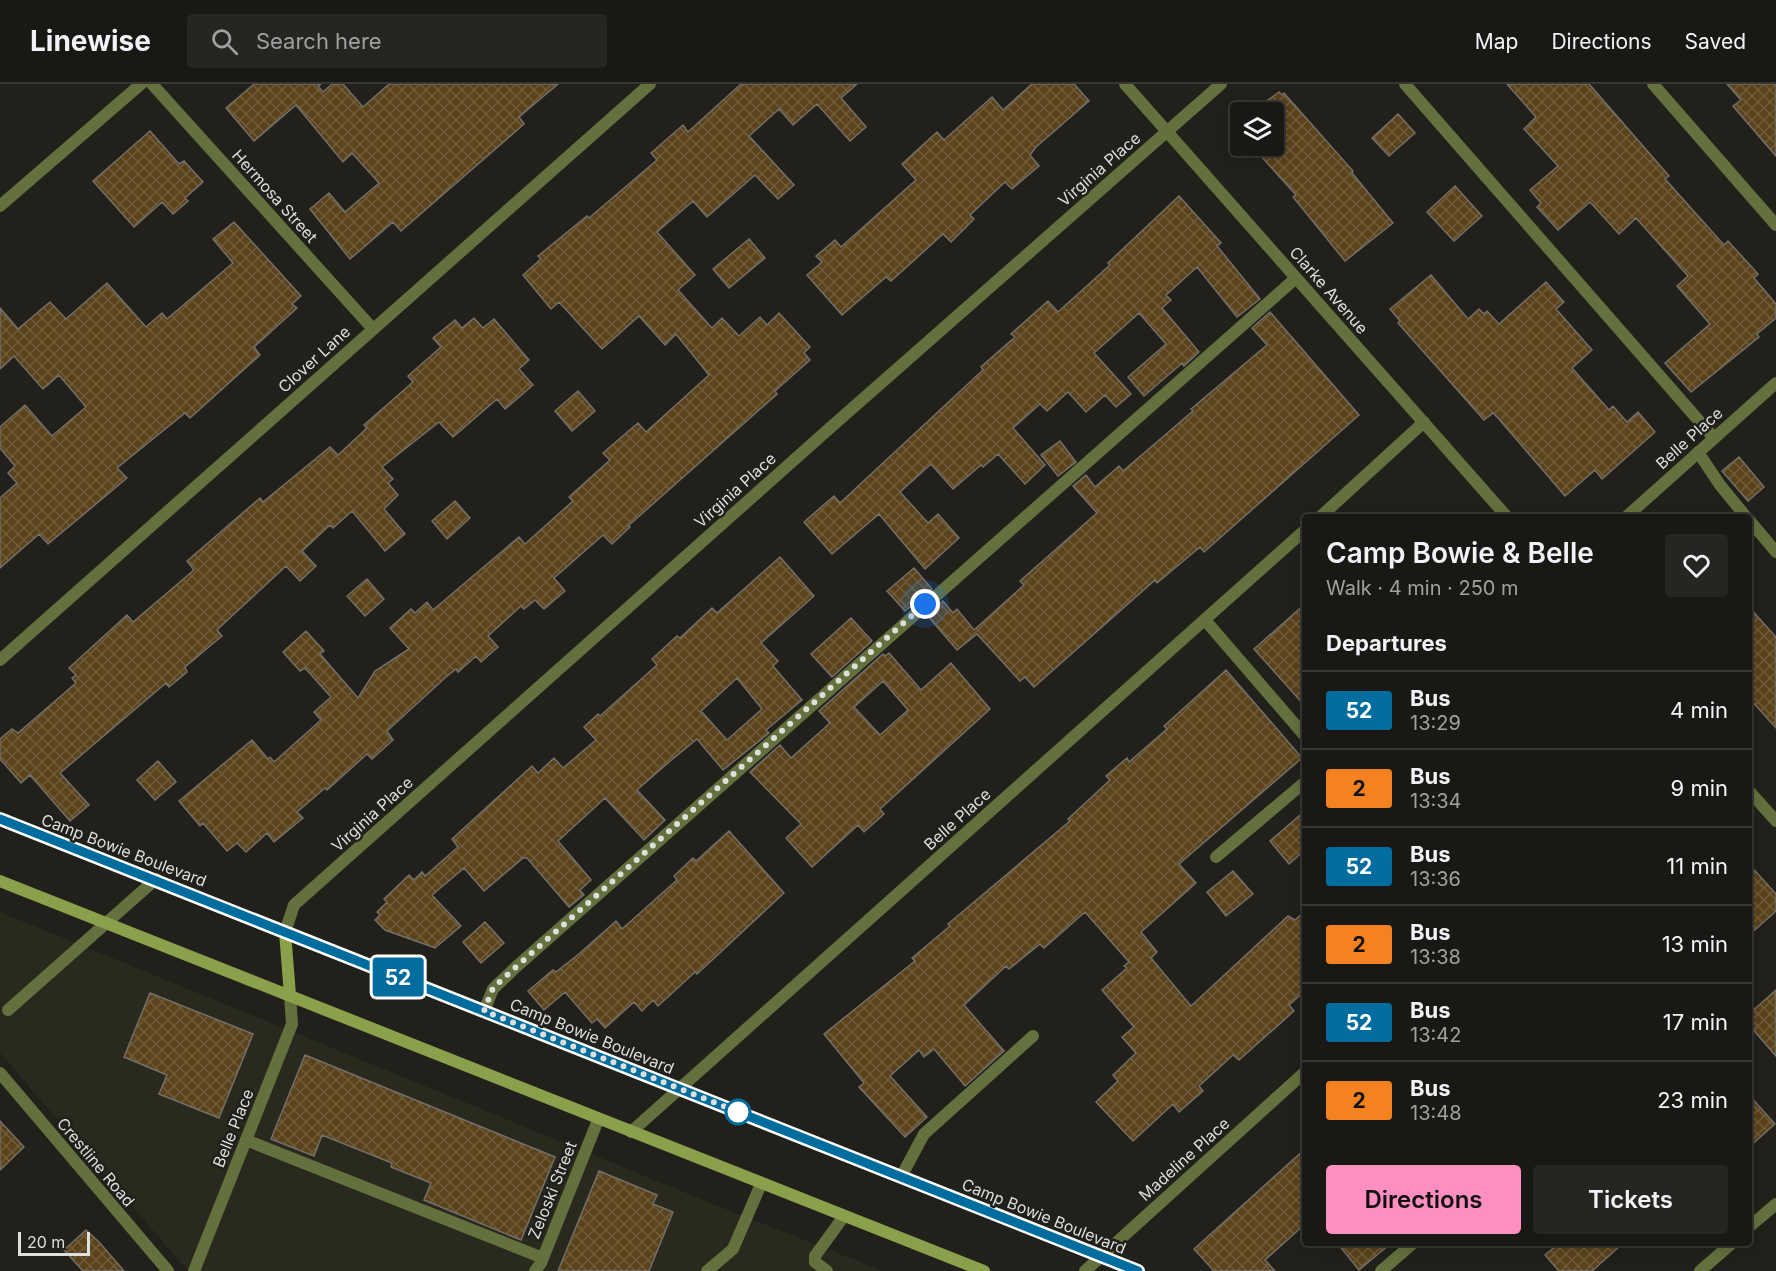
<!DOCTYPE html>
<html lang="en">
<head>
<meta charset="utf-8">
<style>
	:root { --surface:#191814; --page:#262522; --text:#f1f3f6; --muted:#9fa0a0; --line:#373734; --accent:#fd8ec0 }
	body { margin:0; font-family:Inter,sans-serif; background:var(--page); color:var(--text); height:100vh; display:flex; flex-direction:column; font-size:22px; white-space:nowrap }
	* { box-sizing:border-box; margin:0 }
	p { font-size:20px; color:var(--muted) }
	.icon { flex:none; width:33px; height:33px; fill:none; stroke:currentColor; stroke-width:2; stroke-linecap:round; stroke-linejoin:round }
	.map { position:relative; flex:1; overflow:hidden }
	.sheet { position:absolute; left:1302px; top:430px; width:450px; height:732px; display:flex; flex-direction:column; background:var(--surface); border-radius:6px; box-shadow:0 3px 15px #0003,0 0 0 2px var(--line) }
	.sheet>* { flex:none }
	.badge { padding:0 12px; border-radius:4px; font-size:21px; line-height:39px }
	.controls { position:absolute; left:1230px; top:18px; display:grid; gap:12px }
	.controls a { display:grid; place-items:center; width:54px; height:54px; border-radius:6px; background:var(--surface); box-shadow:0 3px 15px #0003,0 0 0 2px var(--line); font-size:30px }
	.scale { position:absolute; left:18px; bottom:15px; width:72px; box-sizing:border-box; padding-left:6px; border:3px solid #dededb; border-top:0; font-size:16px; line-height:21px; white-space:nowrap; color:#dededb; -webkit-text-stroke:4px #21201b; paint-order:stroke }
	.you { position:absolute; width:30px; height:30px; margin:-15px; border:4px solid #fff; border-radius:50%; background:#1a73e8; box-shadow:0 0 0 9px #1a73e833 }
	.map>.badge { position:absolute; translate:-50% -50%; box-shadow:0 0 0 3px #fff }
	h2 { padding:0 24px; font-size:22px; line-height:54px }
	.round { display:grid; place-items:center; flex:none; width:63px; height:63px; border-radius:6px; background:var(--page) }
	.overview { display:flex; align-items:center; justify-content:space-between; height:102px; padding:0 24px }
	h1 { font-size:28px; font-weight:600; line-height:45px }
	.primary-button { display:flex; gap:12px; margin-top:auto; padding:12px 24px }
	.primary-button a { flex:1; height:69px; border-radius:6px; background:var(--accent); color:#111; font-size:24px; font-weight:600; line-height:69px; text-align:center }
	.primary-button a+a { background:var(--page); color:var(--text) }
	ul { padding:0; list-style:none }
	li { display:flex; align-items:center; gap:18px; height:78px; padding:0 24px; border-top:2px solid var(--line) }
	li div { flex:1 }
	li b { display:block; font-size:22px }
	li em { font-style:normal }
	li .badge { min-width:66px; font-weight:700; text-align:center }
	header { display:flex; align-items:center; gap:36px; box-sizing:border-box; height:84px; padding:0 30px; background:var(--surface); border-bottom:2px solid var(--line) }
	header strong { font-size:28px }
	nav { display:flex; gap:33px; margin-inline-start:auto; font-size:21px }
	.search { width:420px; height:54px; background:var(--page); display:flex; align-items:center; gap:15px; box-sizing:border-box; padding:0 21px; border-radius:6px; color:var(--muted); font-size:22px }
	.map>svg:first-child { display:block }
</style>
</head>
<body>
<header>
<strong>Linewise</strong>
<div class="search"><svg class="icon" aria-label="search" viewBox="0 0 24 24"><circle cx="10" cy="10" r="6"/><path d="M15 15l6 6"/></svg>Search here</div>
<nav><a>Map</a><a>Directions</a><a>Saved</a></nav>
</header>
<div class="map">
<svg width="1776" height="1187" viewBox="0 0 1776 1187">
	<defs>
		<pattern id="building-cross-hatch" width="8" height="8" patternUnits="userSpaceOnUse" patternTransform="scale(1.5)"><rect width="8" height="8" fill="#5a421a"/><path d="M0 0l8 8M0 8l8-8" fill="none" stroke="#715d3b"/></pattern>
	</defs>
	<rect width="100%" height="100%" fill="#21201b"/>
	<path fill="#2a291e" d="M0,828l701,287 182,72h-695l-188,-218z"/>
	<path fill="url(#building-cross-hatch)" stroke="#736f6a" stroke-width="1.5" fill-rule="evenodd" d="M254,0h67l-3,2 5,6 9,-8h11l20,23 26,-23h169l-39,33 5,7 -123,107 -8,-9 -43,37 -40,-50 19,-16 16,19 34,-29 -27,-30 -9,9 -47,-57 -42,36 -28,-33z
		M741,0h116l-16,14 25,29 -16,14 -33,-37 -24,21 -14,-16 -30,27 45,49 -16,14 -23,-24 -48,42 -14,-16 -36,31 38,43 -17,15 34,38 10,-10 17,18 21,-19 7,8 12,-12 31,34 -6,6 6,7 -35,31 2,3 -149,132 2,1 -18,17 -9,-9 -49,43 11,13 -21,18 -9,-9 -11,9 -3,-3 -33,30 10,11 -17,15 -5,-6 -18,16 -2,-3 -10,8 -59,54 6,9 -21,19 -5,-5 -40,36 -2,-2 -28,24 6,6 -29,24 -7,-9 -21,19 -9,-9 -10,8 -24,-28 -3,3 -21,-25 73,-61 16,19 2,-2 4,5 47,-42 -7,-8 17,-15 -26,-29 -5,3 -17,-19 23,-21 18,20 -4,3 38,44 17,-27 34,-22 -19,-21 21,-19 4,4 12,-11 6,8 86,-73 6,7 48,-43 -4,-4 41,-37 -7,-7 35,-30 8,9 63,-57 -33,-41 -11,11 -26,-29 -37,33 -43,-47 -8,7 -28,-34 18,-16 -3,-3 49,-40 2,2 68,-58 -6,-7 32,-28 5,7z
		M1032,0h42l15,17 -53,46 -6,8 9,11 -27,23 -7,-7 -35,33 4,4 -23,23 -8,-8 -52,47 -5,-4 -44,38 -35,-40 15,-13 -6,-6 19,-16 6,7 75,-67 -14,-16 35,-32 7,8 48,-43 11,13z
		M1507,0h82l80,92 -4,3 59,66 4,-4 30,33 -4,4 22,26v14l-19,16 2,3 -68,55 -26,-29 45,-39 -33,-38 11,-10 -52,-58 -17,16 -29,-32 -32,28 -21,-23 4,-4 -11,-13 28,-24 -34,-37 12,-12z
		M1727,0h49v72l-43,-50 8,-6z
		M1279,8l3,3 2,-2 69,78 -1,2 41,50 -48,38 -52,-64 3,-2 -44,-49h31l-9,-11v-23h-22z
		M1398,30l17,19 -26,23 -17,-18z
		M150,47l29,33 5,-3 19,21 -18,16 3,3 -15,13 -11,-12 -28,25 -41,-46z
		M1455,102l27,30 -28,25 -27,-29z
		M1179,112l42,47 -4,3 43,53 -23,18 -40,-50 -31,28 5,5 -9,8 37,44 -15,14 -2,-3 -38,33 -16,-19 38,-33 -27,-31 -45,40 37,41 -15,13 -11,-12 -19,17 -18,-20 -21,19 -7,-7 -27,24 32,37 -20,19 -27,-30 -15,13 -2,-2 -28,24 -22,-25 -31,28 28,31 10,-9 21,24 -34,31 -46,-55 -47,40 -28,-32 30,-26 6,7 143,-133 -2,-3 34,-30 -4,-3 37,-33 10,11 52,-47 -2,-2z
		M234,138l67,74 -9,8 5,4 -43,39 6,8 -70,63 -5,-5 -68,55 10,10 -79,66 -9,-10 -39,34v-70l17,-15 -9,-10 7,-7 -15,-18v-21l25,-22 27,31 34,-29 -27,-32 -16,14 -29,-33 -14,13v-61l18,21 32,-27 16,17 41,-36 39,44 16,-14 5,6 66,-56 -20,-24z
		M749,155l16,19 -36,30 -16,-19z
		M1431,191l37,44 11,-10 5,5 3,-3 12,13 47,-42 18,20 -8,7 36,41 -20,18 37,42 4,-4 14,16 11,-10 17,20 -53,47 -7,-9 -30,26 -67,-78 -5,-5 -9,7 -86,-97 2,-2 -10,-12z
		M1270,228l89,103 -155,137 -4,-5 -43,36 -2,-3 -121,107 -9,-10 -5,4 -43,-47 -20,16 -30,-35 16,-14 10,12 4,-4 17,21 50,-45 -4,-4 77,-68 -24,-27 13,-11 9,12 24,-21 4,5 70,-60 -2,-2 76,-64 -15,-17z
		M474,234l9,10 11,-9 35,41 -10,9 14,16 -28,24 -8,-10 -44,38 -14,-15 -57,45 11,12 -5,4 10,12 -14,14 21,25 -20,17 -33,-40 -19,17 -3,-3 -28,26 14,15 -16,15 -14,-15 -65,60 -4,4 5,6 -37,31 2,5 -18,15 -3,-4 -106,90 29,32 -19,16 -40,-46 -9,8 -21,-24v-20l12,-10 6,4 58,-50 -4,-5 4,-3 -7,-7 58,-53 6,7 61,-52 -7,-9 73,-63 3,4 67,-55 8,8 29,-27 -3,-3 49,-43 -5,-6 33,-29 -8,-9 22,-18 7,8z
		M578,307l17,20 -23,20 -17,-20z
		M1060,357l16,21 -18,14 -17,-21z
		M1739,373l25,30 -16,14 -26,-30z
		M455,417l15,17 -23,21 -15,-18z
		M780,473l34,39 -53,47 17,18 -5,5 29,34 -36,30 3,3 -46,37 -26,-31 -28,23 -32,28 28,30 -21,20 -39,-42 -47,43 33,39 -11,10 4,5 -15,12 -42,-49h-4l-39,33 -20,-23 -32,27 29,31 -26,22 -50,-18 -10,-10 5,-5 -3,-3 10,-10 -3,-3 25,-24 5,5 8,-8 3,4 33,-29 -6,-8 80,-73 6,7 16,-15 9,10 33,-28 -12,-13 14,-13 2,2 57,-51 -5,-6 25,-23 3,2 32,-30 5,5zM737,594l25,31 -35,31 -26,-29z
		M914,484l18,21 -27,22 -18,-20z
		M367,495l17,20 -19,17 -18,-20z
		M1305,520v102l-51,-57z
		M1749,523l27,30v91l-27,-30z
		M851,534l21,23 -40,36 -21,-23z
		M889,569l32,37 30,-27 39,46 -110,100 4,5 -20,18 -6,-7 -46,42 -26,-29 15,-14 -51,-52 30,-27 11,13 39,-35 -11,-12 64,-57 2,2zM883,597l25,29 -28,25 -26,-28z
		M1226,586l76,88 -123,106 17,19 -55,49 16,20 -6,6 40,48 97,-90 7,4 10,-9v80l-16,14 5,6 -55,49 -6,-5 -34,31 4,5 -24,21 -6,-8 -40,37 -37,-39 22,-21 -5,-6 23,-22 -14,-16 12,-10 -32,-37 25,-22 -3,-2 5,-4 -44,-50 -41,36 -4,-4 -31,25 -3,-3 -42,39 40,46 -39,35 -31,-37 -10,8 -5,-7 -29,26 37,41 -22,20 -46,-50 5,-4 -40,-49 91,-73 -3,-3 38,-32 -2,-2 122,-103 -2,-2 42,-39 -4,-4 21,-18 2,4 38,-33 -3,-3z
		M158,677l18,21 -21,18 -18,-20z
		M1305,727v39l-16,14 -19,-23z
		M729,747l55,62 -87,81 -2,-2 -37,34 -5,-6 -11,11 -8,-9 -29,26 -8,-9 -5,4 -27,-31 -21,18 -16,-19 25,-21 3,2 24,-19 36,-32 6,8 55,-49 -3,-4 19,-18 3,3z
		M1749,780l27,30v17l-27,24z
		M1233,787l20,23 -27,22 -19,-24z
		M485,838l19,21 -23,20 -18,-21z
		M1776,906v66l-27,-31v-11z
		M150,909l103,41 -34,84 -60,-24 8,-19 -43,-18z
		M305,971l250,102 -34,83 -97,-40 7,-17 -40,-16 1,-4 -70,-28 -8,21 -43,-17z
		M1749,1011l26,29 -26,23z
		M0,1037l24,26 -24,23z
		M1305,1065v75l-40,36 10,11h-61l-20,-22z
		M599,1087l58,24 -4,9 20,8 -24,59h-91z
		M86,1146l13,12 25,29h-41l-19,-21z
		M1338,1160h52l-31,26z
		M1558,1160h64l-30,27h-33l-14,-16z"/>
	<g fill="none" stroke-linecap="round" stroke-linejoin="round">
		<path stroke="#64713e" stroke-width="12" d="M1405,0l309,354
			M1698,368l22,33 27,33
			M1749,436l27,32
			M1205,536l100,116
			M1216,773l89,-75
			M484,927l9,-22 23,-22 780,-689
			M246,1056l297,118
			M901,1093l23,-43 109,-98
			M535,1187l6,-8 57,-143
			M707,1187l26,-22 28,-65
			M827,1187l-12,-9v-6l29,-40
			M1381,1187l31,-27"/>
		<path stroke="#64713e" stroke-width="12" d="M152,0l221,245
			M1125,0l383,434
			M1653,0l123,141
			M0,122l141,-122
			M1319,434l105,-96
			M1625,434l151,-135
			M0,576l650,-576
			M1749,707l27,30
			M285,848l9,-27 528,-470 399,-351
			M8,926l148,-131
			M0,989l168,198
			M631,1048l674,-602
			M1749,1143l27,-23
			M194,1187l98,-247 -2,-29
			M1085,1187l220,-199
			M1700,1187l31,-27"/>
		<path stroke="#8ba04b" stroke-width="12" d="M0,735l1138,452
			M0,797l984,390
			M285,848l5,63"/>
	</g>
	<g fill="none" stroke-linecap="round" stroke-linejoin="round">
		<defs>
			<path id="line" d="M0,735l1138,452"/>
		</defs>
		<use href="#line" stroke="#fff" stroke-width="14"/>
		<use href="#line" stroke="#006d9e" stroke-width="9"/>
		<path stroke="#dededb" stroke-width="6" stroke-dasharray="0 10.8" d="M738,1028l8,3 -262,-104 9,-23 23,-21 409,-363"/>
	</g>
	<circle fill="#fff" stroke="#006d9e" stroke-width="3" cx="738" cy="1028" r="12"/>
	<g text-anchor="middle" stroke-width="5" stroke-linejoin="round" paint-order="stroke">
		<g font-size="16" fill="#dededb" stroke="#21201b">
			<text transform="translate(1099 85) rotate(-41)" y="6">Virginia Place</text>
			<text transform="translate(275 112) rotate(48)" y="6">Hermosa Street</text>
			<text transform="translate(1329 206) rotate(49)" y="6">Clarke Avenue</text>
			<text transform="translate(314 275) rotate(-42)" y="6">Clover Lane</text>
			<text transform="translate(1689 354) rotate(-42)" y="6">Belle Place</text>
			<text transform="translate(735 406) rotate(-42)" y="6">Virginia Place</text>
			<text transform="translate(372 730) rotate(-42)" y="6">Virginia Place</text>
			<text transform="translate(957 735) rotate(-42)" y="6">Belle Place</text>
			<text transform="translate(124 766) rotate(21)" y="6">Camp Bowie Boulevard</text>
			<text transform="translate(592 952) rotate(22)" y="6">Camp Bowie Boulevard</text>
			<text transform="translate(233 1044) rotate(-68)" y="6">Belle Place</text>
			<text transform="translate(1184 1075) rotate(-42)" y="6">Madeline Place</text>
			<text transform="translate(96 1078) rotate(50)" y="6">Crestline Road</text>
			<text transform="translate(552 1106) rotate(-68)" y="6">Zeloski Street</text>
			<text transform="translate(1044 1132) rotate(22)" y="6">Camp Bowie Boulevard</text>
		</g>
	</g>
</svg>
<div class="controls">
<a><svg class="icon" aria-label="layers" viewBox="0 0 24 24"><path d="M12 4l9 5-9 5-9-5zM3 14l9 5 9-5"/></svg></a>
</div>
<div class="scale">20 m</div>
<div class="you" style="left:925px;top:520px"></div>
<b class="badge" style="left:398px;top:893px;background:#006d9e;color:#fff">52</b>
<section class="sheet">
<div class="overview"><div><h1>Camp Bowie &amp; Belle</h1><p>Walk · 4 min · 250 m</p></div><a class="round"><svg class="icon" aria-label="heart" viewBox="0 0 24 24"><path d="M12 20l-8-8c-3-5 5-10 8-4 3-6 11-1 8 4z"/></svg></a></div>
<h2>Departures</h2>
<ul>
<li><span class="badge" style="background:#006d9e;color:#fff">52</span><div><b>Bus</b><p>13:29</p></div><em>4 min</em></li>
<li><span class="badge" style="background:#f58220;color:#111">2</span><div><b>Bus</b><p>13:34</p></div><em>9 min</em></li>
<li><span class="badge" style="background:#006d9e;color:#fff">52</span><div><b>Bus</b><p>13:36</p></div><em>11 min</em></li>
<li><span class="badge" style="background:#f58220;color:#111">2</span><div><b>Bus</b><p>13:38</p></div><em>13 min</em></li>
<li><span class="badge" style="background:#006d9e;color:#fff">52</span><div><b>Bus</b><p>13:42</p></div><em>17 min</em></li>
<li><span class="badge" style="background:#f58220;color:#111">2</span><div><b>Bus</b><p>13:48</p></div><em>23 min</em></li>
</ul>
<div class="primary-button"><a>Directions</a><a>Tickets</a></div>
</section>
</div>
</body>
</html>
